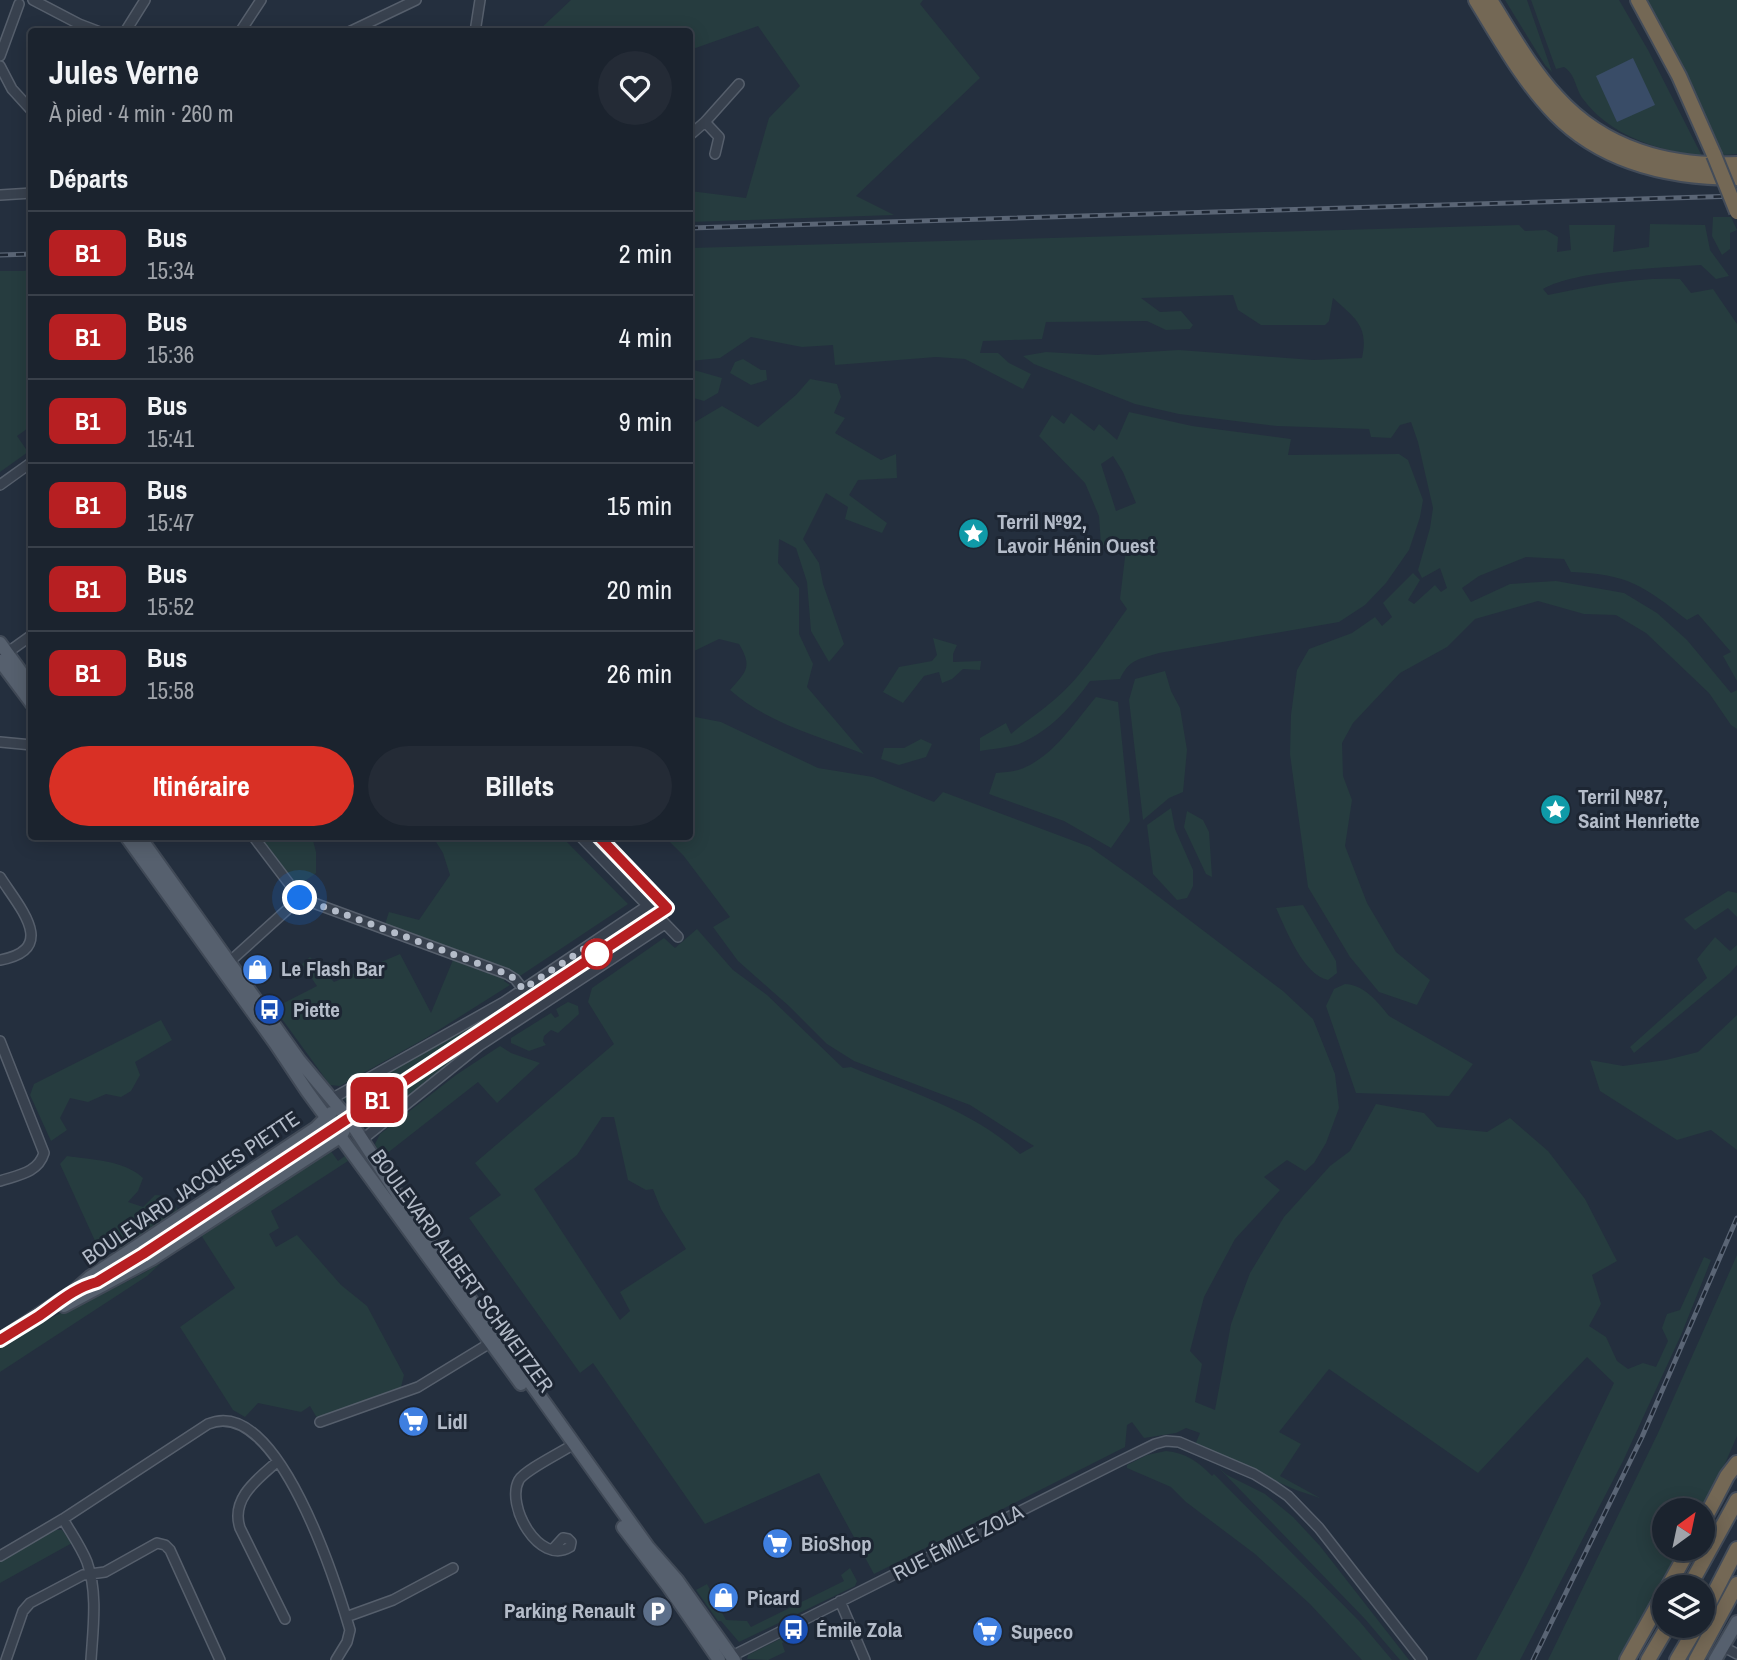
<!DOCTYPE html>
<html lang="fr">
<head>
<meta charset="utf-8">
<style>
	:root { --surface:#1b232e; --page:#242b36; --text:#f1f3f6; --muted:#a0a4aa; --line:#39404a; --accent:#d93025 }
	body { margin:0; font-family:"Archivo Narrow",sans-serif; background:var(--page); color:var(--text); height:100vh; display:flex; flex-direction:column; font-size:26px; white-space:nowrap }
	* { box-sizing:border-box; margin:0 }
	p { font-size:23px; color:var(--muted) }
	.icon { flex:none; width:38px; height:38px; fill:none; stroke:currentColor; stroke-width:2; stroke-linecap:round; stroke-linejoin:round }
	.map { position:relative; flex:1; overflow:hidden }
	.side { position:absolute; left:28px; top:28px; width:665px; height:812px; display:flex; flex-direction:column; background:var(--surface); border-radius:7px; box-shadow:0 4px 18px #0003,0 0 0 2px var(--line) }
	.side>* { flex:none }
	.badge { padding:0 14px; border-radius:10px; font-size:24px; line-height:46px }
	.needle { width:46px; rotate:33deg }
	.buttons { position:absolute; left:1652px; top:1498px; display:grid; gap:14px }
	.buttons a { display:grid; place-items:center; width:63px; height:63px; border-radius:50%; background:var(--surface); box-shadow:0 4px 18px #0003,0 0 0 2px var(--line); font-size:35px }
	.you { position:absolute; width:35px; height:35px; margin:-18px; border:5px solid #fff; border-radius:50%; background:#1a73e8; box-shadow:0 0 0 10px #1a73e833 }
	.map>.badge { position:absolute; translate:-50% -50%; box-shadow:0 0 0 4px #fff }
	h2 { padding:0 21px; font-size:26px; line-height:63px }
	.round { display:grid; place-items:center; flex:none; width:74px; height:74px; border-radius:37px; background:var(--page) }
	.summary { display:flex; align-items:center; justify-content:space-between; height:119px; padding:0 21px }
	h1 { font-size:33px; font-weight:700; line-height:52px }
	.action { display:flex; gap:14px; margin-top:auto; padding:14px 21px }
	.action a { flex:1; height:80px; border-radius:42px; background:var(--accent); color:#fff; font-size:28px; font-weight:700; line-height:80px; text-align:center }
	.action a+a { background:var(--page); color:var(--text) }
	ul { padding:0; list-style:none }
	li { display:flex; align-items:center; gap:21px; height:84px; padding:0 21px; border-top:2px solid var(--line) }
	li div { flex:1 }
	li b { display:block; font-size:26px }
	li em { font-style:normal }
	li .badge { min-width:77px; font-weight:700; text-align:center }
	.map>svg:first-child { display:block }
</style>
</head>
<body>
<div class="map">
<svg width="1737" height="1660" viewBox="0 0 1737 1660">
	<rect width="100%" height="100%" fill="#242f3e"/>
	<path fill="#263c3f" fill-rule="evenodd" d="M571,0h352l-3,4 60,74 -124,118 38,19 -204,7v-31l56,7 23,-80 31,-32 -42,-60 -68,24v-18l-152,-1z
		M1505,0h22l25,72 -7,-7z
		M1531,0h88l29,50 54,106c-8,1 -12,-2 -20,-3 -39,-8 -75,-22 -99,-54 -8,-11 -7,-24 -19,-32l-8,2z
		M1647,0h90v154l-14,1 -38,-81z
		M1713,217h18l6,13 -7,3v16l-8,6 -10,-19z
		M1650,224l55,1 5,25 19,26 -13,3 -15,-14c-41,3 -125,5 -158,24l5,6c44,-9 87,-18 132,-16l11,14 22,-4 24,35v357l-14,-25 8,-4 -33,-38 -11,6c-43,-34 -59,-46 -116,-48l-7,-13 -38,-2 -47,19 -17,12 9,14 39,-18 46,-3 68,12 33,20 30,27 44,53 6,-3v39l-6,-4 -22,-32 -63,-60 -30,-18 -32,-1 -46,-13 -63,18 -28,28 -47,26 -47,50 -11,20 1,33 9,24 -7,46 22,57 29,49 34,28 -13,25 -38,-13 -29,-35 -42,-70 -18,-133 1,-39 6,-45 12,-21 43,-16 23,-16 7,9 10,-9 -9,-14 30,-30 7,7 -12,20 6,4 21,-19 6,7 6,-4 -7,-20 -18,10 -4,-8 12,-42 3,-20 -15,-66 -7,-20 -11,3 -9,13 -20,-1 -2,-8 -92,-3 -98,-12 -44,-10 -101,-40 -11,-8 23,-4 51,3 82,-5 134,10 49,-2c7,-32 -7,-40 -29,-60l-4,23 -4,4h-64l-23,-15 -5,-15 -92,3 19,14 21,-1 12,14 -3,4 -24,1 -19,-9 -101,1 -4,17 -59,2 -3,12h18l11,10 22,11 -8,15 -58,-30 -29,-2 -101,8 -2,-20 -31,2 -51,-10 -31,21 -30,3v-113l829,-23 6,6 21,-1 12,7 -1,15 14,-2 -2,-25h46l-2,27 36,-5z
		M31,269v157l-14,10 11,16 -28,20v-201h24z
		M743,359l18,11h5l1,10 -16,5 -21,-12 5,-11z
		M694,370l28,8 -4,15 -14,8 -14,-4v-16z
		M810,379l27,5 4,13 -7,16 11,5 -10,15 46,27 15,-6 1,24 -39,2 -9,15 38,28 -5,10 -37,-14 3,-12 -22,-14 -23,46 16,24 4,21 21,60 -15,18 -18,-31 -4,-49 -11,-34 -17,-9 -1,24 21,25v46l14,30 -6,23 57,67c-45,-18 -97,-31 -134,-64 16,-18 23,-23 9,-46l-20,-5 -29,14v-228l32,-19 36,21 38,-32z
		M1129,412l63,14 99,13 -3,16 111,-1 9,6 15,40 -3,17 -11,33 -23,33 -21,22 -26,17 -180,31c-19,6 -30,6 -39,26l-30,2c-18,25 -41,51 -71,63 -12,4 -27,5 -39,7v-13l26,-15 5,11c14,-12 29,-22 43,-34 29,-24 51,-61 73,-91l-7,-10 6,-50 -25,-4 -2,-29 -14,-33 -46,-47 13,-21 12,9 7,-11 23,18 5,-7 18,16zM1113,456l10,16 13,31 -20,8 -15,-47z
		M933,638l24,7 -4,9v8l28,-1 -1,9 -17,-1 -11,10 -10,4 -3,-11 -15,4 -21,27 -20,-11 16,-25 33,-6 5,-6z
		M1165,671l6,20 9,17 7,42 -4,42 -14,6 -26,22 -14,-120 6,-21z
		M1096,697l22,5 12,119 -19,27 -47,-27 -75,-27 7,-21c7,-1 15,-1 22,-3 34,-11 56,-47 78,-73z
		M690,716l31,6 97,46 55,9 61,25 9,-10 147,55 48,34 145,110 30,28 22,55 4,34 -13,35 -12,20 -9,8 -18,-11 -23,17 16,13 -45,49 -31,58 -14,54 12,13 -7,38 20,8 16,-86 19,-51 34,-56 46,-51 20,-15 26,-47 48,9 13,14 50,5 23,-14 38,33 37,48 32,62 -25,14 9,29 -12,22 17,11 11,24 11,8 15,-6 13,4 12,-26 -6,-13 5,-14 13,-4 24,-53 7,3 -30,75 -58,126 -103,199h-44l47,-88 91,-189 -27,-26 -109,116 -149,-104 -50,63 22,12 -21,32 40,22 -24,-8 -101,-45 5,-12 -14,-5 -10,5 -32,5 -12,-16 -5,3 -2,22 -251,127 -55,-101 -114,51 -112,-161 -13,10 -111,-155 32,-23 -26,-32 139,-119 -26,-42 4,-14 72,-50 11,10 22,-19 36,41 34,25 76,73 8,-1c57,24 123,44 169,87l14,-8 -64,-41 -116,-44 -27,-17 -38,-38 -51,-45 -25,-34 17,-10 -47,-62 -18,-18 25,-1zM602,1117h12l14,63 18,10 7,-1 8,20 25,40 -66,43 10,19 -10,9 -86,-131 43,-34z
		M921,739l11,5 -6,13 -27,8 -18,-6 3,-11h20z
		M1171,808l4,21 18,41v16l-6,12 -10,2 -24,-26 -6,-49z
		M1187,811l16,9 6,12 3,45 -6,-3 -22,-47z
		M259,837h53l4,15v21l-18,13z
		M433,837h129l66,67 -108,72 -10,-3 -125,-49 4,-12 30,8 31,-45 -7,-22z
		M1728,891l9,2v24l-9,-9 -33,22 -11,-11z
		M1303,905l33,56 1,12 -9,7c-25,-5 -42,-51 -52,-72z
		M1715,937l15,14 7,-6v20l-7,8 -96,80 -4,-6 77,-69 -10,-19z
		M400,954l31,59 22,-53 31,12 22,4 -2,5 6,4 -84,53 -86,48 -10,-1 -56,-77 43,-22 -15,-22 8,-7 24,25z
		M568,980l2,3 -202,147 -9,-12z
		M1345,984c19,1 32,17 44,32l84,48 -24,32 -93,-3 -30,-87 8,-17z
		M531,987l2,3 -180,120 -10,-13z
		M568,1002l10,4 1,8 -21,19 -7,-3 -7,6 -1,5 3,4 -17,6 -18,-8v-5l40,-25 4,5 4,-2 -3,-7z
		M1737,1015v135l-26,-20 -34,10 -77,-49 -10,-31 33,6 43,-6 32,-8z
		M161,1020l11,20 -37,22 5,13 -9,16 -10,6 -15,-3 -18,8 -18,-4 -10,20 7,12 -16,11 -21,-46 4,-11z
		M500,1046l11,7 29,10 -43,40 -19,-21 -97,76 -6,-14 5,-10 76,-59z
		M330,1150l8,11 7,-5 3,5 -77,50 8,17 -10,6 7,13 21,-12 44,50 26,21 37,69 -3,12 -84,31 -7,-12 -9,6 -43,-9 -13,14 -12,-7 -53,-83 55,-39 -34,-53z
		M67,1156c25,4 57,4 76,22l-5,13 -10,11 15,5 12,-12 14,1 9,14 -60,40h-9l-13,-7 -36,-79z
		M1737,1255v181l-16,37 -21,37h-36v39h16l-62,111h-70l110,-227z
		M161,1263l-14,13 -147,96v-25c51,-34 109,-53 161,-84z
		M1166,1451c20,2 33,11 46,25l2,-2 146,148 32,38h-30l-52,-56 -55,-50 -69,-52 -15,-15 -44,-19v-3l20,-10z
		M1219,1468l8,7 38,19 28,23 27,29 89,114h-9l-35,-41z
		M56,1530h6l10,13 -72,40v-21z
		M850,1568l7,13 -2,5 -116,56 -18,-21h-3l-22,-31 11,-6 19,36 21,1 4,6 93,-46 -3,-6z
		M796,1631l2,5 -16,7 3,9 -17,8 -21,-1 1,-4z"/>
	<path fill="#394c67" d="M1633,58l22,47 -38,17 -21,-46z"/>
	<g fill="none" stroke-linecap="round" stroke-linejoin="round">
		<defs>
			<path id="minor" d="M33,0l46,24 21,8
				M125,32l20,-32
				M240,32l21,-32
				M349,32l67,-32
				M475,32l5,-32
				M0,56l19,-52
				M0,66l12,23 20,22
				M705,122l14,15 -4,17
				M690,135l15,-13 34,-38
				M0,195l32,-2
				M0,485l32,-23
				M4,655l28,-20
				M0,742l32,3
				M253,836l47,62 207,76 8,5 8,10
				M580,836l98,101
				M0,877c19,30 59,72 0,83
				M226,965l74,-67
				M0,1041l44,112c-6,20 -26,22 -44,28
				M333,1098l171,-96 143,-96
				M363,1139l116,-93 186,-122
				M320,1422l98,-35 77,-47
				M278,1461c-19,17 -48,37 -38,67l45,91
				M63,1519c8,14 18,28 24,43 11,31 6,66 4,98
				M553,1549l10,-11 5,1 3,3 -1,5c-31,19 -65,-42 -51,-67 6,-10 43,-28 55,-36
				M0,1556l63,-37 145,-95c70,-30 129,162 142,206l-3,12 -11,18
				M840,1601l25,59
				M346,1617l47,-17 60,-32
				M1722,1646l15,8
				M726,1659l392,-197 37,-18 11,-3 13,1 75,32 18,11 16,11 31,32 103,132
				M6,1660l17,-49 7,-8 53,-28 22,-3 52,-29 8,2 5,5 50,110"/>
			<path id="major" d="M0,643l32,44
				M0,661l32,43
				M126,836l149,207 32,48 214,293
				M139,836l160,224 51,61 68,105 230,321 29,33 57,80
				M64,1306l88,-47 180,-117 9,-6 3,-6
				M0,1340l73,-48 17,-15 226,-149 15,-15
				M623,1527l45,59 51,74
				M1715,1660l22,-38"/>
			<path id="highway" d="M1476,0c24,39 47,81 79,114 48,49 116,64 182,64
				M1490,0c21,33 40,68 67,97 47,52 112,70 180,67
				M1638,0l41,76 35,79
				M1703,1522l24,-46 10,-13
				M1668,1587l21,-38
				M1689,1587l48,-87
				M1703,1615l34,-66
				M1627,1660l37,-66
				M1648,1660l20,-34
				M1677,1660l20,-34
				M1696,1660l41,-76"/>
		</defs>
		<use href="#minor" stroke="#565f6c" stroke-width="12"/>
		<use href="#major" stroke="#414a57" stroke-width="16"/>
		<use href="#highway" stroke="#434c59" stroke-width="18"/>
		<use href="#minor" stroke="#38414e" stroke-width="9"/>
		<use href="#major" stroke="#56606e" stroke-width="12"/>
		<use href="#highway" stroke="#746855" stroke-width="14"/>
		<defs>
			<path id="rail" d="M690,228l1047,-32
				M0,255l32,-1
				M1533,1660l109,-223 95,-219"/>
		</defs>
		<use href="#rail" stroke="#5a6575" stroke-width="5"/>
		<use href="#rail" stroke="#1d2633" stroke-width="2.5" stroke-dasharray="8" stroke-linecap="butt"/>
		<defs>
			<path id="highway-bridge" d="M1714,155l23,57"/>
		</defs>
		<use href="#highway-bridge" stroke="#434c59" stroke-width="18" stroke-linecap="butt"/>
		<use href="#highway-bridge" stroke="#746855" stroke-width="14"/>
	</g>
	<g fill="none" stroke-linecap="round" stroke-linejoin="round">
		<defs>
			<path id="line" d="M0,1340c13,-8 26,-16 39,-24 19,-13 35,-28 58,-34l46,-28 524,-346 -69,-72"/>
		</defs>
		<use href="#line" stroke="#fff" stroke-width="16"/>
		<use href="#line" stroke="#b71f22" stroke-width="10"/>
		<path stroke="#b4bcc9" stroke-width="7" stroke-dasharray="0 12.6" d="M300,898l207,76 8,5 8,10 76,-50 -2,15"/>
	</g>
	<defs>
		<symbol id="sight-disc" viewBox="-11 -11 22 22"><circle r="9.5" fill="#0f9aa8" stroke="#1d2633"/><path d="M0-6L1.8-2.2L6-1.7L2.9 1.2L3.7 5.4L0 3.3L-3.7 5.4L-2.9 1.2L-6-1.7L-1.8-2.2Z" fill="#fff"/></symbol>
		<symbol id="shop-disc" viewBox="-11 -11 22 22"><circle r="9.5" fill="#3f7fe0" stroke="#1d2633"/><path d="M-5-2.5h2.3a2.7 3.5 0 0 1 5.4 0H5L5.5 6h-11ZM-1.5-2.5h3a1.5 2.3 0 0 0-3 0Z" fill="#fff"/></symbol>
		<symbol id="bus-disc" viewBox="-11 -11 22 22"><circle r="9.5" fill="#1a4fb4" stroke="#1d2633"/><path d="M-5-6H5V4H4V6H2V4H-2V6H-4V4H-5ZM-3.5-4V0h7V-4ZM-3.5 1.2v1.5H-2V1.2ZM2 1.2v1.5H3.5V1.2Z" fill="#fff"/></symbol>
		<symbol id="supermarket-disc" viewBox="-11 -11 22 22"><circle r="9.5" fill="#3f7fe0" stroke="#1d2633"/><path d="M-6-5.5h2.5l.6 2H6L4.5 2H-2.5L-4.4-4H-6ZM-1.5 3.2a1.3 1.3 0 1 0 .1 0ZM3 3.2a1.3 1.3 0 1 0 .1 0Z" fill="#fff"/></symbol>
		<symbol id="parking-disc" viewBox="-11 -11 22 22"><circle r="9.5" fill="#5c6f8a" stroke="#1d2633"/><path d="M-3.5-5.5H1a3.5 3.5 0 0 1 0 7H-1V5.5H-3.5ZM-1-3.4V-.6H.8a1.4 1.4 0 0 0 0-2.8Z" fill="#fff"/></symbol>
	</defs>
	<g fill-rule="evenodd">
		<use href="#sight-disc" x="956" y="516" width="35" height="35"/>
		<use href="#sight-disc" x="1538" y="792" width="35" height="35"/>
		<use href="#shop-disc" x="240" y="952" width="35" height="35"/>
		<use href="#bus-disc" x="252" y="992" width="35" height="35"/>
		<use href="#supermarket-disc" x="396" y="1404" width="35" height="35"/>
		<use href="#supermarket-disc" x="760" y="1526" width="35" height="35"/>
		<use href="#shop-disc" x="706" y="1580" width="35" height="35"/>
		<use href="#parking-disc" x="640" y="1594" width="35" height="35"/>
		<use href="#bus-disc" x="776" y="1612" width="35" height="35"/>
		<use href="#supermarket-disc" x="970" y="1614" width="35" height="35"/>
	</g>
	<circle fill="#fff" stroke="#b71f22" stroke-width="3.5" cx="597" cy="954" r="14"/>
	<g text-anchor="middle" stroke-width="6" stroke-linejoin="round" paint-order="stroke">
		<g font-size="21" font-weight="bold" fill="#b4bcc9" stroke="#1d2633" text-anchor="start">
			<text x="997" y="529">Terril №92,<tspan x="997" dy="24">Lavoir Hénin Ouest</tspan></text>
			<text x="1578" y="804">Terril №87,<tspan x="1578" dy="24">Saint Henriette</tspan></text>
			<text x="281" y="976">Le Flash Bar</text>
			<text x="293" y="1017">Piette</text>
			<text x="437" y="1429">Lidl</text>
			<text x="801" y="1551">BioShop</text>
			<text x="747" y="1605">Picard</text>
			<text x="635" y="1618" text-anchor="end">Parking Renault</text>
			<text x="816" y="1637">Émile Zola</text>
			<text x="1011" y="1639">Supeco</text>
		</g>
		<g font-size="21" fill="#b4bcc9" stroke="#1d2633">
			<text transform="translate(191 1188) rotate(-34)" y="7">BOULEVARD JACQUES PIETTE</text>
			<text transform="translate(462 1271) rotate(54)" y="7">BOULEVARD ALBERT SCHWEITZER</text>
			<text transform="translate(958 1543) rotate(-27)" y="7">RUE ÉMILE ZOLA</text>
		</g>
	</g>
</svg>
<div class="buttons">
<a><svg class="needle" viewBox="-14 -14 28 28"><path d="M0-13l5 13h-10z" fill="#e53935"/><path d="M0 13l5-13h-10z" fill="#a0a4aa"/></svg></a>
<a><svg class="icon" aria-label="layers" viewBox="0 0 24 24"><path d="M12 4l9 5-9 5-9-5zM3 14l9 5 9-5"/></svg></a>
</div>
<div class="you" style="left:300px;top:898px"></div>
<b class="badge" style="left:377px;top:1100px;background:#b71f22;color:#fff">B1</b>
<section class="side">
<div class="summary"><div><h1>Jules Verne</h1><p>À pied · 4 min · 260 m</p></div><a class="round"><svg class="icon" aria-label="heart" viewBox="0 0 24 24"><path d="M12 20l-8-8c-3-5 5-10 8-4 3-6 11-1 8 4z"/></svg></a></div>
<h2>Départs</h2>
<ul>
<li><span class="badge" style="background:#b71f22;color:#fff">B1</span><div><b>Bus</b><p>15:34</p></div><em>2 min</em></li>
<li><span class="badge" style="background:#b71f22;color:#fff">B1</span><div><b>Bus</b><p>15:36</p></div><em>4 min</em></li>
<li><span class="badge" style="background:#b71f22;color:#fff">B1</span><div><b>Bus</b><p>15:41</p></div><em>9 min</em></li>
<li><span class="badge" style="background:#b71f22;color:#fff">B1</span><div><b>Bus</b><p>15:47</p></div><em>15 min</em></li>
<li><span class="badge" style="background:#b71f22;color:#fff">B1</span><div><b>Bus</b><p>15:52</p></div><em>20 min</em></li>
<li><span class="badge" style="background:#b71f22;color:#fff">B1</span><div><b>Bus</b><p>15:58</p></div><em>26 min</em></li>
</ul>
<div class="action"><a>Itinéraire</a><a>Billets</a></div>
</section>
</div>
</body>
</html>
